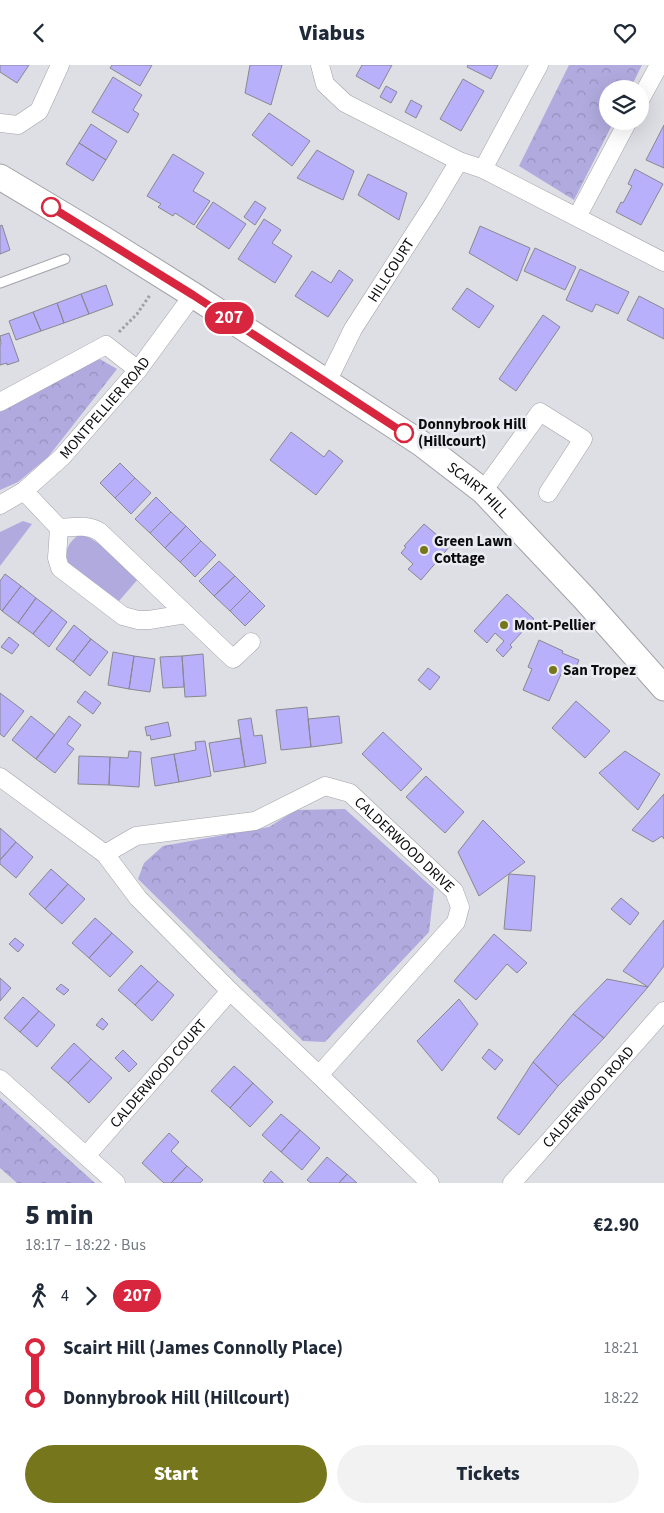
<!DOCTYPE html>
<html lang="en">
<head>
<meta charset="utf-8">
<style>
	:root { --surface:#fff; --page:#f2f2f3; --text:#1f2937; --muted:#747a83; --accent:#76761c }
	body { margin:0; font-family:"Source Sans 3",sans-serif; background:var(--page); color:var(--text); height:100vh; display:flex; flex-direction:column; font-size:19px; white-space:nowrap }
	* { box-sizing:border-box; margin:0 }
	p { font-size:16px; color:var(--muted) }
	.icon { flex:none; width:28px; height:28px; fill:none; stroke:currentColor; stroke-width:2; stroke-linecap:round; stroke-linejoin:round }
	.map { position:relative; height:1118px; overflow:hidden }
	.details { display:flex; flex-direction:column; background:var(--surface); flex:1 }
	.details>* { flex:none }
	.badge { padding:0 10px; border-radius:16px; font-size:18px; line-height:32px }
	.controls { position:absolute; left:599px; top:15px; display:grid; gap:10px }
	.controls a { display:grid; place-items:center; width:50px; height:50px; border-radius:50%; background:var(--surface); box-shadow:0 5px 20px #0002; font-size:25px }
	.map>.badge { position:absolute; translate:-50% -50%; box-shadow:0 0 0 2px #fff }
	.legs { display:flex; align-items:center; gap:8px; height:55px; padding:0 25px; font-size:16px }
	.legs p { margin-inline-start:auto }
	.overview { display:flex; align-items:center; justify-content:space-between; height:85px; padding:0 25px }
	h1 { font-size:28px; font-weight:800; line-height:38px }
	.button { display:flex; gap:10px; margin-top:auto; padding:10px 25px }
	.button a { flex:1; height:58px; border-radius:30px; background:var(--accent); color:#fff; font-size:20px; font-weight:800; line-height:58px; text-align:center }
	.button a+a { background:var(--page); color:var(--text) }
	ul { padding:0 25px; list-style:none }
	li { display:flex; align-items:center; gap:18px; height:50px; font-size:19px }
	li i { display:grid; place-items:center; width:8px; height:100%; margin:0 6px; background:currentColor }
	li i::after { content:''; width:12px; height:12px; margin:-6px; border:4px solid; border-radius:50%; background:var(--surface) }
	li p { margin-inline-start:auto }
	li:first-child i { background:linear-gradient(#0000 50%,currentColor 0) }
	li:last-child i { background:linear-gradient(currentColor 50%,#0000 0) }
	header { display:flex; justify-content:space-between; align-items:center; height:65px; padding:0 25px; background:var(--surface); font-size:22px; font-weight:800 }
	.map>svg:first-child { display:block }
</style>
</head>
<body>
<header><svg class="icon" aria-label="back" viewBox="0 0 24 24"><path d="M15 5l-7 7 7 7"/></svg>Viabus<svg class="icon" aria-label="heart" viewBox="0 0 24 24"><path d="M12 20l-8-8c-3-5 5-10 8-4 3-6 11-1 8 4z"/></svg></header>
<div class="map">
<svg width="664" height="1118" viewBox="0 0 664 1118">
	<defs>
		<pattern id="forest-crowns" width="20" height="18" patternUnits="userSpaceOnUse" patternTransform="scale(1.25)"><rect width="20" height="18" fill="#b0aade"/><path d="M2 6a3 3 0 1 1 6 0M12 15a3 3 0 1 1 6 0" fill="none" stroke="#9691bd"/></pattern>
	</defs>
	<rect width="100%" height="100%" fill="#dedee5"/>
	<path fill="#b0aade" d="M23,456l9,3 -32,42v-34z
		M80,469c21,6 41,30 58,45l-19,22 -50,-37c-6,-14 0,-22 11,-30z"/>
	<path fill="url(#forest-crowns)" d="M569,0h73l-12,24h-22v32h6l-40,79 -55,-34z
		M98,293l19,11 -69,88 -30,25 -18,8v-78z
		M345,744l89,80 -5,43 -104,110 -22,-1 -165,-162 6,-16 19,-17 106,-19 27,-17z
		M0,1033l95,85h-78l-17,-15z"/>
	<path fill="#b9b0fc" stroke="#88888e" d="M0,0h29l-12,18 -17,-11z
		M112,0h40l-12,21 -30,-18z
		M250,0h32l-11,40 -26,-12z
		M362,0h30l-13,24 -23,-13z
		M468,0h30l-7,14 -24,-12z
		M113,12l29,18 -9,15 6,4 -11,19 -36,-21z
		M463,14l21,12 -23,40 -21,-12z
		M386,21l11,6 -6,11 -11,-6z
		M411,35l11,6 -6,12 -11,-6z
		M269,48l41,28 -18,25 -40,-31z
		M91,59l26,17 -11,19 -27,-17z
		M664,60v43l-18,-8z
		M79,78l27,17 -13,21 -27,-17z
		M317,85l37,21 -11,29 -46,-22z
		M173,89l31,19 -11,18 17,10 -16,24 -19,-12 -2,3 -15,-9 3,-3 -14,-8z
		M635,104l28,15 -22,41 -25,-13 5,-10 2,1 9,-17 -4,-2z
		M368,109l39,19 -8,27 -41,-25z
		M255,136l11,7 -11,17 -11,-8z
		M213,137l33,22 -17,25 -33,-22z
		M264,154l17,11 -9,13 20,13 -17,27 -37,-24z
		M2,160l8,25 -10,4v-28z
		M480,161l50,22 -13,33 -48,-28z
		M535,183l41,19 -11,23 -41,-19z
		M580,204l49,23 -11,22 -22,-10 -4,8 -26,-12z
		M339,205l14,10 -25,37 -33,-21 17,-25 19,12z
		M106,220l7,20 -24,9 -8,-20z
		M467,223l27,18 -15,22 -27,-19z
		M81,229l8,20 -25,9 -7,-20z
		M639,231l25,13v30l-37,-19z
		M57,238l7,20 -23,8 -8,-19z
		M33,247l8,19 -25,9 -7,-19z
		M543,250l17,12 -44,64 -17,-12z
		M9,268l10,28 -12,4v-2l-7,2v-21h1l-1,-8z
		M291,367l33,25 5,-7 14,11 -27,34 -46,-35z
		M120,398l15,15 -20,20 -15,-15z
		M135,413l16,15 -20,21 -16,-16z
		M156,432l15,15 -21,21 -15,-14z
		M171,447l15,14 -21,22 -15,-15z
		M424,459l26,22 -29,34 -13,-11 5,-5 -12,-11 5,-6 -2,-1z
		M186,461l15,15 -21,21 -15,-14z
		M201,476l15,14 -21,22 -15,-15z
		M219,496l16,15 -21,20 -15,-15z
		M5,509l16,12 -19,25 -2,-2v-28z
		M235,511l15,15 -20,20 -16,-15z
		M21,521l15,12 -18,25 -16,-12z
		M250,526l15,15 -20,20 -15,-15z
		M507,529l27,25 -24,26 2,2 -9,10 -7,-7 8,-9 -9,-8 -8,10 -13,-12z
		M36,533l16,12 -19,24 -15,-11z
		M52,545l15,12 -18,25 -16,-13z
		M74,560l17,14 -18,23 -17,-13z
		M9,572l10,8 -7,9 -11,-7z
		M91,574l17,13 -18,24 -17,-14z
		M539,575l24,11 -1,2 17,7 -7,17 -10,-5 -13,29 -26,-11 9,-21 -4,-2z
		M113,587l21,4 -5,33 -21,-4z
		M203,589l3,42 -21,1 -3,-41z
		M134,591l21,3 -5,33 -21,-3z
		M182,591l2,31 -21,1 -3,-31z
		M428,603l12,9 -10,13 -12,-10z
		M85,626l16,12 -8,11 -16,-12z
		M0,628l24,18 -20,26 -4,-3z
		M576,636l34,30 -25,27 -33,-30z
		M307,642l4,40 -30,3 -5,-40z
		M31,651l24,19 -19,24 -24,-19z
		M69,651l12,9 -14,19 7,5 -19,24 -19,-14z
		M339,651l3,27 -31,4 -3,-28z
		M251,653l3,18 8,-1 4,28 -21,4 -7,-47z
		M168,657l3,14 -20,4 -1,-5 -3,1 -2,-9z
		M383,667l39,37 -21,22 -39,-37z
		M240,673l5,29 -31,5 -5,-29z
		M205,676l6,35 -32,6 -5,-28 22,-4 -1,-8z
		M129,686l12,1 -2,35 -30,-2 1,-28 18,1z
		M625,686l35,23 -22,36 -39,-37z
		M174,689l5,28 -24,4 -4,-28z
		M79,691l31,1 -1,28 -31,-1z
		M426,711l38,36 -19,21 -39,-36z
		M664,729v45l-2,-3 -9,6 -21,-12z
		M483,755l42,42 -46,34 -21,-44z
		M0,763l16,14 -16,18z
		M16,777l17,15 -17,21 -16,-14v-4z
		M51,804l17,15 -23,25 -16,-15z
		M509,809l26,2 -4,55 -27,-2z
		M68,819l17,15 -23,25 -17,-15z
		M621,833l18,15 -9,12 -19,-16z
		M95,853l17,15 -23,25 -17,-15z
		M664,855v46l-16,21 -25,-16z
		M112,868l21,19 -23,25 -21,-19z
		M494,869l33,29 -10,10 -10,-9 -31,36 -22,-19z
		M15,873l9,7 -6,7 -9,-8z
		M141,900l17,16 -23,24 -17,-15z
		M0,913l11,10 -11,13z
		M607,914l41,8 -44,51 -31,-24z
		M158,916l16,14 -22,26 -17,-16z
		M61,919l8,6 -5,5 -8,-6z
		M23,932l16,14 -19,21 -16,-14z
		M459,934l19,25 -36,47 -25,-30z
		M39,946l16,14 -18,22 -17,-15z
		M573,949l31,24 -46,48 -25,-24z
		M102,953l6,6 -5,6 -7,-5z
		M74,978l17,16 -23,24 -17,-15z
		M489,984l14,11 -8,10 -13,-12z
		M123,985l14,14 -8,8 -14,-14z
		M91,994l21,19 -23,25 -21,-20z
		M533,997l25,24 -39,49 -22,-17z
		M234,1001l19,17 -23,25 -19,-17z
		M253,1018l20,19 -23,25 -20,-19z
		M281,1049l19,16 -19,22 -19,-17z
		M300,1065l20,18 -18,22 -21,-18z
		M169,1068l10,9 -8,9 16,15 -16,17h-7l-22,-20z
		M327,1092l20,17 -8,9h-28l-4,-3z
		M187,1101l16,14 -3,3h-29z
		M271,1106l12,11v1h-18l-2,-2z
		M347,1109l10,9h-18z"/>
	<g fill="none" stroke-linecap="round" stroke-linejoin="round">
		<defs>
			<path id="lane" d="M0,218l65,-24"/>
			<g id="street">
				<path d="M320,0l5,19 20,19 114,58"/>
				<path d="M640,35l19,-35"/>
				<path d="M0,58l18,2 21,-14 21,-46"/>
				<path d="M483,104l56,-104"/>
				<path d="M577,152l51,-96"/>
				<path id="s1" d="M327,317l26,-53 81,-126 25,-42 24,8 181,93"/>
				<path d="M0,337l106,-57 32,25"/>
				<path d="M24,426l35,37"/>
				<path d="M483,426l57,-79 43,27 -35,54"/>
				<path id="s2" d="M0,440l24,-14 38,-34 76,-87 55,-75"/>
				<path d="M186,549l-37,6h-11l-15,-4 -63,-48 -3,-10 2,-30c15,-1 28,-4 41,4l133,127 18,-17"/>
				<path d="M0,712l105,77 33,44 92,93 89,84 111,108"/>
				<path id="s3" d="M105,789l31,-18 119,-15 70,-35 25,7 104,98 6,16 -4,15 -137,153"/>
				<path d="M0,1014l86,77"/>
				<path id="s4" d="M116,1118l-30,-27 144,-165"/>
				<path id="s5" d="M512,1118l152,-172"/>
			</g>
			<g id="secondary">
				<path id="s6" d="M0,112l102,61 91,57 229,149 61,47 101,107 80,90"/>
			</g>
		</defs>
		<use href="#lane" stroke="#a3a2a9" stroke-width="11"/>
		<use href="#street" stroke="#a3a2a9" stroke-width="19"/>
		<use href="#secondary" stroke="#a3a2a9" stroke-width="27"/>
		<path stroke="#9f9ea4" stroke-width="3" stroke-dasharray="2.5 2.5" stroke-linecap="butt" d="M119,267l18,-18 13,-19"/>
		<use href="#lane" stroke="#fff" stroke-width="9"/>
		<use href="#street" stroke="#fff" stroke-width="18"/>
		<use href="#secondary" stroke="#fff" stroke-width="25"/>
	</g>
	<g fill="none" stroke-linecap="round" stroke-linejoin="round">
		<defs>
			<path id="line-1" d="M51,142l142,88 211,138"/>
		</defs>
		<use href="#line-1" stroke="#fff" stroke-width="11"/>
		<use href="#line-1" stroke="#d7263d" stroke-width="8"/>
	</g>
	<g fill="#fff" stroke="#d7263d" stroke-width="2.5">
		<circle cx="51" cy="142" r="9"/>
		<circle cx="404" cy="368" r="9"/>
	</g>
	<g fill="#76761c" stroke="#ebebf2" stroke-width="2">
		<circle cx="424" cy="485" r="5"/>
		<circle cx="504" cy="560" r="5"/>
		<circle cx="553" cy="605" r="5"/>
	</g>
	<g text-anchor="middle" stroke-width="5" stroke-linejoin="round" paint-order="stroke">
		<g font-size="15" fill="#0c0b0e" stroke="#ebebf2">
			<text dy="5" stroke="none"><textPath href="#s1" startOffset="129">HILLCOURT</textPath></text>
			<text dy="5" stroke="none"><textPath href="#s2" startOffset="144">MONTPELLIER ROAD</textPath></text>
			<text dy="5" stroke="none"><textPath href="#s6" startOffset="572">SCAIRT HILL</textPath></text>
			<text dy="5" stroke="none"><textPath href="#s3" startOffset="335">CALDERWOOD DRIVE</textPath></text>
			<text dy="5" stroke="none"><textPath href="#s4" startOffset="150">CALDERWOOD COURT</textPath></text>
			<text dy="5" stroke="none"><textPath href="#s5" startOffset="115">CALDERWOOD ROAD</textPath></text>
		</g>
		<g font-size="15" font-weight="bold" fill="#0c0b0e" stroke="#ebebf2" text-anchor="start">
			<text x="418" y="364">Donnybrook Hill<tspan x="418" dy="17">(Hillcourt)</tspan></text>
		</g>
		<g font-size="15" font-weight="bold" fill="#0c0b0e" stroke="#ebebf2" text-anchor="start">
			<text x="434" y="481">Green Lawn<tspan x="434" dy="17">Cottage</tspan></text>
			<text x="514" y="565">Mont-Pellier</text>
			<text x="563" y="610">San Tropez</text>
		</g>
	</g>
</svg>
<div class="controls">
<a><svg class="icon" aria-label="layers" viewBox="0 0 24 24"><path d="M12 4l9 5-9 5-9-5zM3 14l9 5 9-5"/></svg></a>
</div>
<b class="badge" style="left:229px;top:253px;background:#d7263d;color:#fff">207</b>
</div>
<section class="details">
<div class="overview"><div><h1>5 min</h1><p>18:17 – 18:22 · Bus</p></div><b>€2.90</b></div>
<div class="legs"><svg class="icon" aria-label="walk" viewBox="0 0 24 24"><circle cx="13" cy="4" r="2"/><path d="M13 8l-2 6 4 7M11 14l-3 7M7 12l3-4h3l4 4"/></svg>4<svg class="icon" aria-label="forward" viewBox="0 0 24 24"><path d="M9 5l7 7-7 7"/></svg><b class="badge" style="background:#d7263d;color:#fff">207</b></div>
<ul>
<li><i style="color:#d7263d"></i><b>Scairt Hill (James Connolly Place)</b><p>18:21</p></li>
<li><i style="color:#d7263d"></i><b>Donnybrook Hill (Hillcourt)</b><p>18:22</p></li>
</ul>
<div class="button"><a>Start</a><a>Tickets</a></div>
</section>
</body>
</html>
